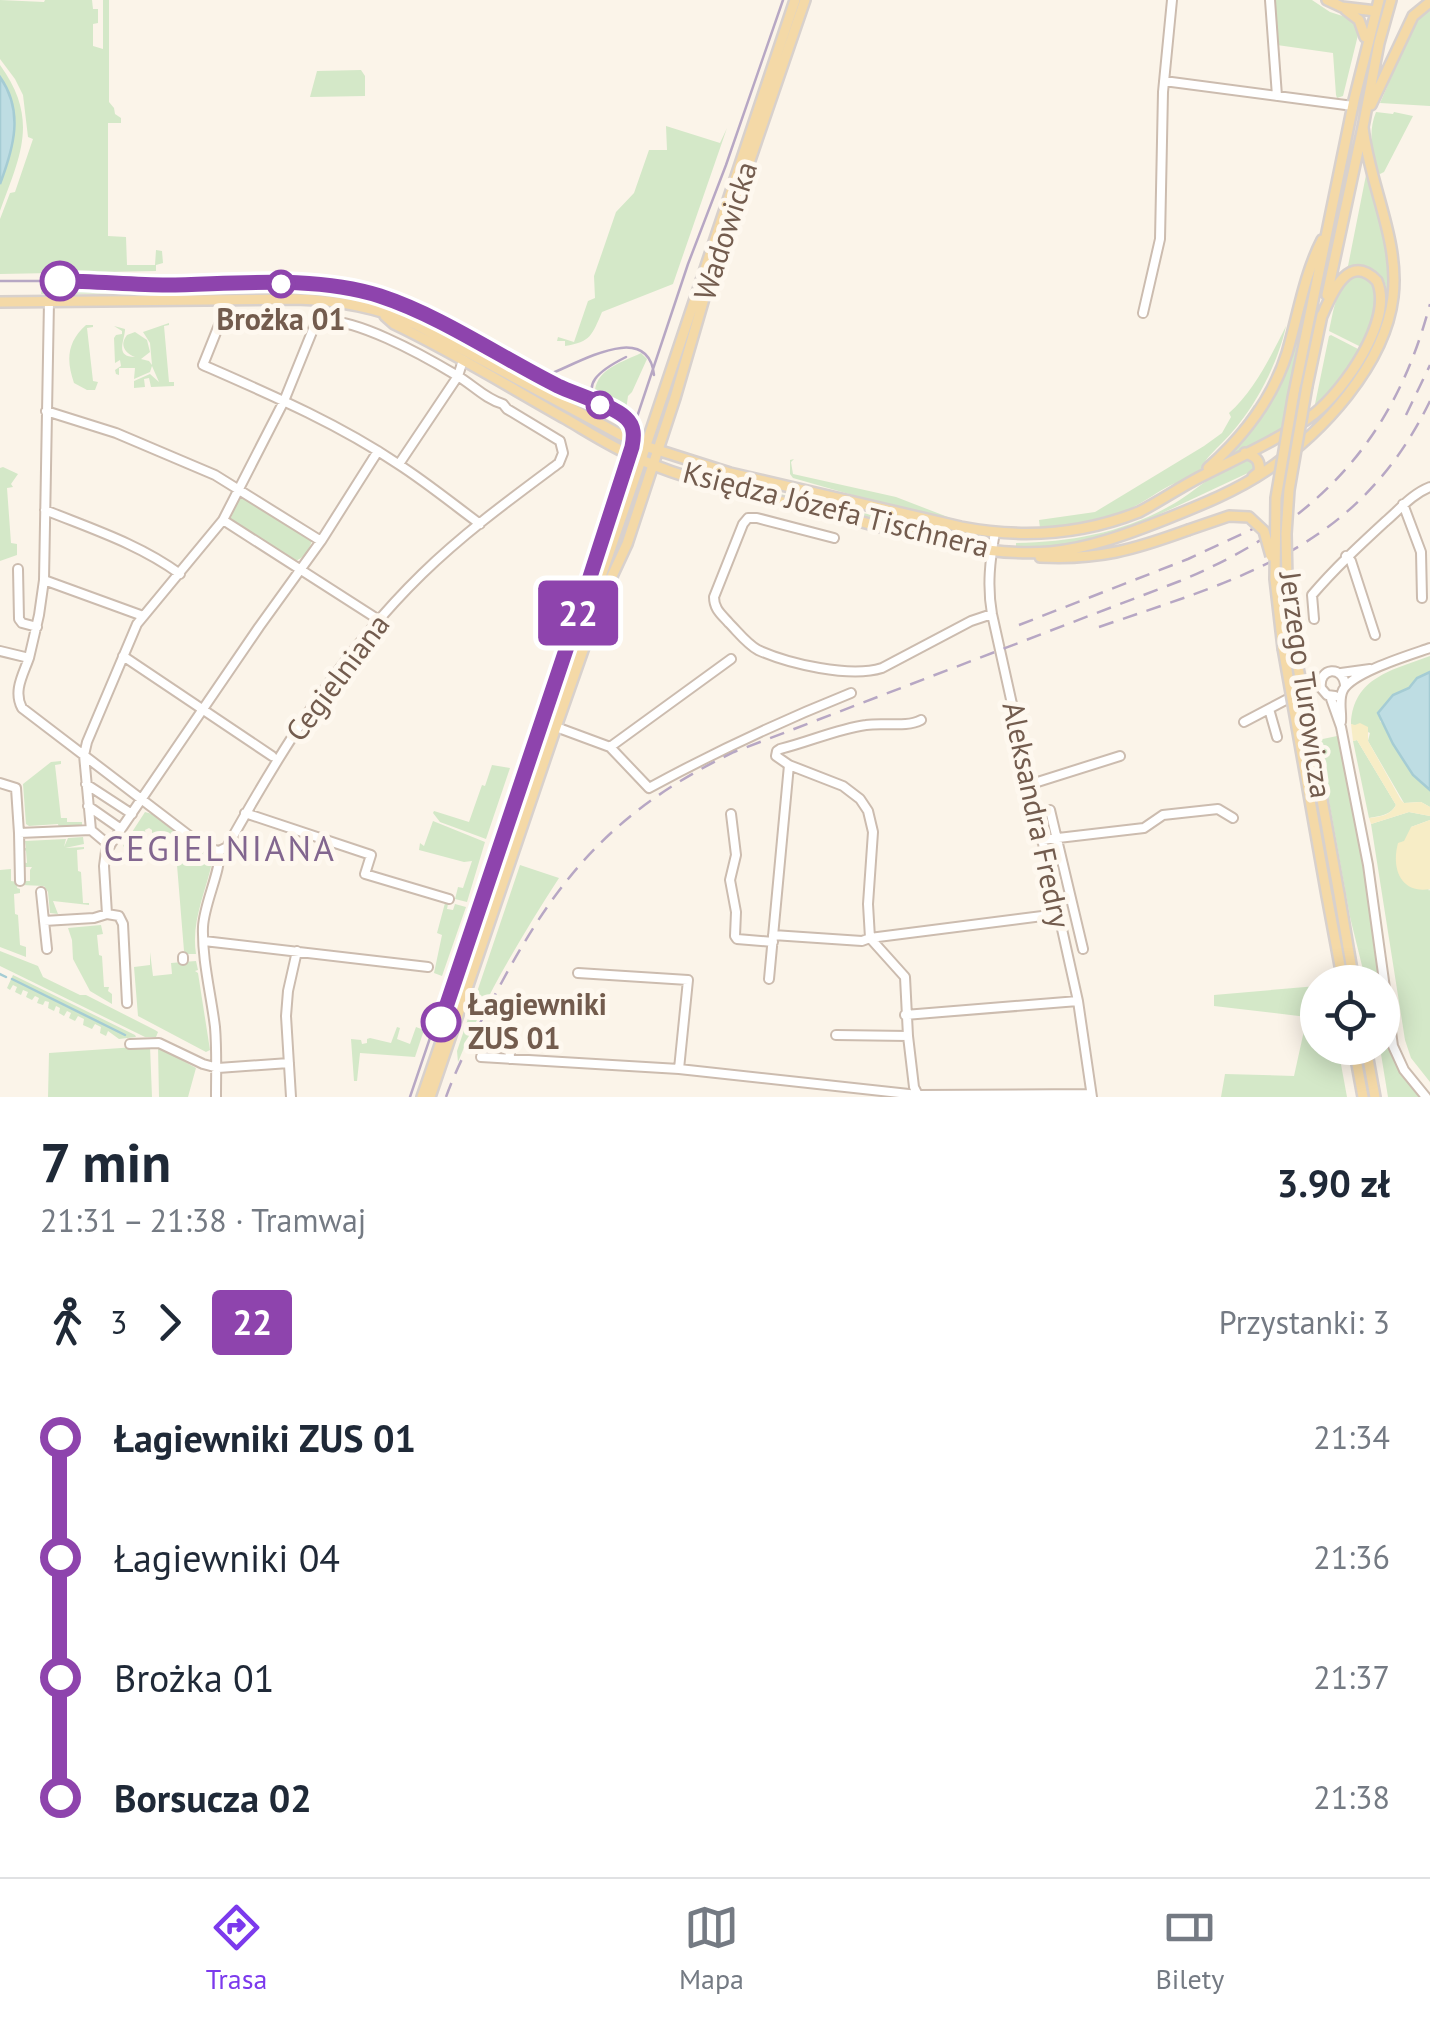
<!DOCTYPE html>
<html lang="pl">
<head>
<meta charset="utf-8">
<style>
	:root { --surface:#fff; --page:#f2f2f3; --text:#1f2937; --muted:#747a83; --line:#e0e1e3; --accent:#7c3aed }
	body { margin:0; font-family:"PT Sans",sans-serif; background:var(--page); color:var(--text); height:100vh; display:flex; flex-direction:column; font-size:38px; white-space:nowrap }
	* { box-sizing:border-box; margin:0 }
	p { font-size:32px; color:var(--muted) }
	.icon { flex:none; width:55px; height:55px; fill:none; stroke:currentColor; stroke-width:2; stroke-linecap:round; stroke-linejoin:round }
	.map { position:relative; height:1097px; overflow:hidden }
	.drawer { display:flex; flex-direction:column; background:var(--surface); flex:1 }
	.drawer>* { flex:none }
	.badge { padding:0 20px; border-radius:8px; font-size:35px; line-height:65px }
	.tools { position:absolute; left:1300px; top:965px; display:grid; gap:20px }
	.tools a { display:grid; place-items:center; width:100px; height:100px; border-radius:50%; background:var(--surface); box-shadow:0 5px 25px #0003; font-size:50px }
	.map>.badge { position:absolute; translate:-50% -50%; box-shadow:0 0 0 5px #fff }
	.legs { display:flex; align-items:center; gap:15px; height:110px; padding:0 40px; font-size:32px }
	.legs p { margin-inline-start:auto }
	.headline { display:flex; align-items:center; justify-content:space-between; height:170px; padding:0 40px }
	h1 { font-size:55px; font-weight:700; line-height:75px }
	ul { padding:0 40px; list-style:none }
	li { display:flex; align-items:center; gap:35px; height:120px; font-size:38px }
	li i { display:grid; place-items:center; width:15px; height:100%; margin:0 12px; background:currentColor }
	li i::after { content:''; width:25px; height:25px; margin:-12px; border:8px solid; border-radius:50%; background:var(--surface) }
	li p { margin-inline-start:auto }
	li:first-child i { background:linear-gradient(#0000 50%,currentColor 0) }
	li:last-child i { background:linear-gradient(currentColor 50%,#0000 0) }
	.menu { display:flex; justify-content:space-around; align-items:center; height:140px; border-top:2px solid var(--line); background:var(--surface); font-size:28px; color:var(--muted) }
	.menu a { display:grid; justify-items:center; gap:5px }
	.menu .active { color:var(--accent) }
	.map>svg:first-child { display:block }
</style>
</head>
<body>
<div class="map">
<svg width="1430" height="1097" viewBox="0 0 1430 1097">
	<rect width="100%" height="100%" fill="#fbf4e9"/>
	<path fill="#d4e8c8" d="M0,0l44,2 1,-2h47l1,9h5v14l-5,1v22l10,3v-49h6v102l5,6 1,6 6,4v5h-13v113l18,1 1,28h28l1,-15 6,1 1,12 -7,2v6l-156,3v-55l10,-26 5,-1 18,-53 -5,-2 -5,-42 -8,-16 -15,-20z
		M1275,0h37l18,12 25,8 -2,2 5,13 -15,61 -6,2 -1,-3 -3,-42 -56,-8z
		M1430,9v97l-50,-3 33,-76 7,-10z
		M0,65c39,54 21,89 0,146v-27l11,-31 -4,-66 -7,-10z
		M361,70l4,6v20l-55,1 7,-26z
		M1394,112l19,4 -29,56 -4,2 -3,-2c-5,-20 -9,-41 -1,-60l17,2z
		M666,126l54,17 7,-15 -54,156 -71,28c-10,23 -11,30 -37,34v-5h-8l1,-4 16,5 14,-41 7,-3 -1,-22 22,-64 18,-19 15,-43h18z
		M1366,175c19,66 39,111 4,177 10,-34 41,-86 -22,-86z
		M1358,275c32,12 16,51 3,72l-32,-16c6,-26 6,-43 29,-56z
		M163,276l-2,17 -120,1 1,-7h55l1,-10z
		M215,276l16,3 2,4 -2,6 -9,3 -53,1 -2,-16z
		M304,282c51,-6 105,23 150,45l1,12c-53,-26 -91,-47 -152,-47v-3h-53v-6z
		M1307,294l-26,136 -56,31c25,-27 48,-57 61,-91 10,-24 15,-50 21,-76z
		M169,323v2l-5,1 5,56h5v4l-23,1 -2,-9 -5,1 1,8 -11,1v-7l16,-7 9,8 -7,-16 -2,6 -16,7 1,-11h-16v7l-3,-1 -1,-4 6,-4 -1,-6 -5,3 -1,-25 2,-3 6,-1v-3l-8,-5 11,3c0,11 -11,28 10,28 -10,-4 -16,-12 -8,-22l8,-3 12,8 3,12 -9,7 8,2 3,4 -2,-22 -7,-11z
		M86,325h7v2l-6,1 6,53 5,1 -3,8h-8l-13,-7c-8,-23 -7,-41 12,-58z
		M1286,326c-7,33 -26,72 -48,99 -10,13 -23,24 -33,36 20,-15 36,-35 49,-56l2,1c-24,46 -70,77 -115,100l34,-23c-17,8 -32,20 -49,28 -26,11 -58,16 -86,17l-1,-8 56,-8 109,-66 18,-13 9,-16 -2,-4c25,-22 42,-57 57,-87z
		M1331,335l29,15 -32,45 -14,14 15,-73z
		M641,353l6,6 -15,33 -4,4 -2,14c-14,0 -27,-6 -31,-20 3,-22 28,-28 46,-37z
		M1248,458l6,4 -1,7 -3,3 -126,59 -59,14 -49,3v-5c57,-1 110,-11 159,-40 24,-14 46,-38 73,-45z
		M794,459l-3,3 2,12 103,23 57,22 -90,-21 -70,-20 -3,-4v-14z
		M3,467l15,7 -7,10 2,3 -6,1 4,55 6,1v11l-17,6v-93z
		M763,490l126,29 85,15 13,10 -41,-7 -184,-45z
		M243,496l69,43c-1,9 -9,21 -18,22l-64,-41 9,-23z
		M1430,656v16l-13,6 -37,43 7,8 6,15 37,40v23l-9,-5 -17,1 -36,-62 2,-8 -19,-9c2,-47 42,-54 79,-68z
		M553,660l3,1 -106,314 -3,-1 47,-143z
		M1337,736l3,2 26,141 14,103h-14l-16,-65 -32,-177z
		M1357,740l39,65c-5,10 -16,11 -27,13l-16,-77z
		M61,761v3l-6,1 6,53h6v4h15v4l-5,2h-18l-1,-4 -29,2 -3,-2 -3,-40 28,-22z
		M492,765l18,3 -24,71 -46,-17 -7,-9 1,-2 35,11 13,-37 3,1z
		M145,812l7,2 28,22 -5,11 -9,-11 -16,5 -1,-5 3,-2v-4l-3,-2 -4,2 2,12 11,3 7,-5 3,7 6,2 -2,5 -26,2 -16,-13 -4,5 -3,-2z
		M1409,812l21,4v4l-19,7 18,64 1,-2v193l-19,-24 -6,-18 -34,-216z
		M433,821l52,21 -18,60 -12,-3 3,-12 5,1 9,-27 -8,1 -45,-12 1,-7 4,3z
		M83,837l1,7 -19,4 19,-1v2l-7,1 1,21 3,1 2,31h6v2l-36,-4 5,13 -8,-1 -2,-21 -4,-6 -22,-1 1,-4h7v-11l2,-3h-10v-5l5,1 -1,-12 -5,-4 5,1 -1,-7 41,-2 -2,8 4,-9z
		M185,839l22,17 5,7c-7,31 -21,59 -16,91h-9l-3,-3 -7,-86 -5,-1z
		M520,865l39,13c-38,59 -74,119 -101,184l-1,-11z
		M11,869v12l7,1 -1,6 3,1v4l-6,1 1,20 3,1 2,30 6,2v10l-26,-10v-77z
		M445,903l3,1 -1,5 6,1 2,-6 11,3 -24,69 -8,-3 8,-38 -5,-2z
		M101,925l2,9 -6,1 2,20 3,1 2,31h5l-1,4 4,3v10l-22,-13 -17,-32 -1,-19 -4,-12z
		M0,951l38,15 5,11 37,18h6l69,35 3,2 -2,5h-11l-145,-71z
		M150,952l3,24 19,-2 -1,-11 25,-2 2,9 -3,1 3,2 12,77 -4,2 -68,-36 -4,-49 16,-2z
		M13,975l122,60 1,2 -17,2 -11,-8 -2,5 -6,-3 1,-6 -6,-3 -3,5 -9,-4 1,-6 -6,-3 -3,5 -6,-3 2,-5 -4,-2 -3,5 -5,-3 1,-5 -4,-2 -2,5 -6,-3 1,-6 -4,-1 -2,4 -6,-2 2,-5 -4,-2 -3,4 -6,-3 2,-5 -5,-2 -2,5 -6,-3 2,-5 -4,-2 -3,5 -3,-2z
		M1317,986l1,62h20l9,49h-126l4,-23 69,2 13,-59 -93,-11v-11z
		M1383,1000c6,49 7,59 38,97h-33l-8,-49h2z
		M397,1027l3,1 -3,11 13,5 6,-17 8,3 -9,27 -55,-4 -3,28h-3l-3,-42 10,1 1,4 5,-1v-4l3,-1 21,5z
		M150,1046l2,51h-104l1,-44z
		M158,1047l38,21 -8,29h-29z"/>
	<path fill="#f7edc6" d="M1360,723l8,4v14l33,59 3,3 17,-1 9,5v9l-21,-4 -38,12 -2,-6c11,-1 22,-3 27,-13l-39,-65 -4,1 -2,-17 4,1z
		M1430,820v69c-29,5 -39,-20 -32,-46l6,-2 7,-14z"/>
	<path fill="#bedde3" stroke="#a5ccd4" stroke-width="2.5" d="M0,77c24,34 14,70 0,107z
		M1430,672v118l-17,-15 -20,-31 -15,-31 15,-18 16,-7 8,-10z"/>
	<g fill="none" stroke-linecap="round" stroke-linejoin="round">
		<path stroke="#a5ccd4" stroke-width="2.5" d="M0,974l6,3
			M12,979l113,56"/>
		<defs>
			<path id="minor" d="M1270,0l7,96
				M1164,81l189,25
				M1143,313l17,-74 3,-147 9,-92
				M219,325l-16,40c66,29 134,58 195,99 28,18 55,40 82,60
				M46,411l70,22 99,42 106,66
				M399,464l59,-88 5,-16
				M1403,504l18,48 1,46
				M45,510c47,19 94,34 135,64
				M223,520l156,100
				M995,532c-5,28 -8,54 -3,82l86,387 14,96
				M834,538l-77,-20h-9l-5,6 -29,73c0,12 7,17 15,26 9,9 18,21 29,27 31,14 92,28 124,18l89,-47 21,-7
				M1346,556l5,5 24,74
				M18,569l1,50 3,4 15,4
				M44,580l99,36
				M1314,619l-2,-24c23,-27 48,-50 74,-74 14,-12 26,-27 44,-34
				M0,651l29,7 10,-43 5,-35 5,-279
				M123,656l149,100
				M29,658c-6,17 -16,33 -7,50l182,139 15,4
				M1341,673l29,-4
				M1330,696l11,31 27,138 25,181 11,24 22,27
				M1335,696l-8,-1 -6,-7c-3,-21 23,-23 24,-2
				M1269,709l8,28
				M1244,722l76,-40
				M1341,722c1,-11 -3,-22 2,-32 10,-18 67,-35 87,-42
				M556,727l54,20 39,41c66,-36 132,-67 202,-95
				M610,747l121,-88
				M0,783l16,5 3,45
				M86,784l46,30
				M1028,785l92,-29
				M88,806l33,23
				M1050,810l33,139
				M245,813l126,42 -6,19 84,25
				M731,814l5,41 -6,25 6,32 -1,24 2,3 36,3
				M1041,840l103,-12 19,-13 55,-6 15,9
				M110,846l-19,-16 -7,-75 3,-13 50,-118 86,-104 61,-119 32,-79c33,-9 110,35 140,53 16,9 29,24 47,29l4,5 53,32 3,12 -4,10c-47,35 -95,70 -137,111 -81,79 -141,176 -195,273l-8,4c3,18 -15,52 -16,76 -1,33 8,67 12,100 2,24 1,46 1,70
				M20,881l-1,-48 72,-3
				M41,892l3,29
				M773,935l89,6 8,-3 188,-24
				M204,941l224,26
				M47,949l-3,-28 50,-3 13,-4
				M183,957v3
				M578,973l110,7 -9,89
				M769,979l20,-214
				M127,1003l-4,-79 -4,-8 -12,-2 -3,-48 2,-15 153,-224 62,-86 57,-90
				M506,1015l3,16 1,28
				M905,1015l173,-14
				M836,1035l72,1
				M130,1044l29,-1 44,21 15,4 71,-5
				M481,1057l198,12 239,26 173,-1
				M291,1097l-5,-81 2,-25 9,-40
				M919,1097l-5,-10 -6,-51 -3,-59 -35,-39 -2,-34 5,-72 -5,-21 -8,-12 -17,-13 -54,-21 -13,-9 1,-5 3,-2c29,-7 57,-20 86,-24 18,-3 40,3 55,-5"/>
			<path id="major" d="M1327,0l15,7 34,4
				M1346,10l13,10 6,17
				M1371,105l42,-89 17,-14
				M1327,295l36,-168 16,-84 12,-43
				M0,302l296,-3c40,1 85,9 121,26l204,110 24,11 85,27 231,54c62,12 120,8 178,-15 21,-11 40,-24 61,-35 35,-18 83,-39 114,-63 30,-24 80,-94 63,-133 -29,-30 -46,14 -55,35
				M385,316l9,8c59,28 115,63 172,95 24,14 47,29 73,40 57,25 121,37 181,52 74,18 153,47 230,41 40,-4 78,-18 116,-33 35,-14 70,-28 101,-49 55,-37 118,-105 126,-173 7,-57 -24,-113 -30,-170
				M1307,386l15,-71
				M1293,398l61,-298 25,-100
				M1245,453c10,3 16,7 14,19l-6,5
				M1208,468c35,-31 65,-70 79,-115 11,-37 17,-78 35,-113
				M1040,557c59,3 93,-7 148,-27
				M1275,579l8,69
				M1339,894l15,88
				M1327,896l16,86
				M1354,1048l9,49
				M1366,1048l9,49
				M422,1097l219,-637 154,-460
				M430,1097l126,-370 44,-125 27,-58 48,-146 37,-127 93,-271"/>
		</defs>
		<use href="#minor" stroke="#ccbcaf" stroke-width="12"/>
		<use href="#major" stroke="#d8d1cd" stroke-width="14"/>
		<use href="#minor" stroke="#fff" stroke-width="8"/>
		<use href="#major" stroke="#f4d9a7" stroke-width="9"/>
		<path stroke="#b7a7c4" stroke-width="2.5" d="M0,281h101l52,4 146,-1 57,6 58,20 131,69 75,35 10,8 3,15
			M532,372l9,3 9,-1c29,-11 98,-54 104,1
			M608,408c-36,-21 -4,-40 18,-51
			M410,1097l148,-437 45,-141 85,-255 38,-99 57,-165"/>
		<path stroke="#b7a7c4" stroke-width="2.5" stroke-dasharray="15 10" stroke-linecap="butt" d="M1406,415l24,-50
			M1019,625l169,-66 80,-37
			M1099,627c142,-49 259,-78 331,-226
			M446,1097c13,-36 32,-70 50,-104 61,-116 118,-183 238,-241l446,-171c132,-55 213,-136 250,-277"/>
		<defs>
			<path id="major-bridge" d="M1307,386l-18,104 -3,44 1,46 7,65 45,249
				M1188,530l41,-14 20,1 15,14 7,25
				M1275,579l1,-81 17,-100
				M1283,648l44,248"/>
		</defs>
		<use href="#major-bridge" stroke="#d8d1cd" stroke-width="14" stroke-linecap="butt"/>
		<use href="#major-bridge" stroke="#f4d9a7" stroke-width="9"/>
	</g>
	<g fill="none" stroke-linecap="round" stroke-linejoin="round">
		<defs>
			<path id="line-1" d="M60,281c36,0 72,4 107,4 70,-1 146,-10 213,11 61,20 120,61 178,90 17,8 56,20 68,32 9,8 8,19 6,29l-53,164 -138,411"/>
		</defs>
		<use href="#line-1" stroke="#fff" stroke-width="22"/>
		<use href="#line-1" stroke="#8e44ad" stroke-width="15"/>
	</g>
	<g fill="#fff" stroke="#8e44ad" stroke-width="5">
		<circle cx="60" cy="281" r="18"/>
		<circle cx="281" cy="284" r="12"/>
		<circle cx="600" cy="405" r="12"/>
		<circle cx="441" cy="1022" r="18"/>
	</g>
	<g text-anchor="middle" stroke-width="10" stroke-linejoin="round" paint-order="stroke">
		<g font-size="30" fill="#735c4e" stroke="#fef8ef">
			<text transform="translate(726 231) rotate(-72)" y="10">Wadowicka</text>
			<text transform="translate(836 510) rotate(14)" y="10">Księdza Józefa Tischnera</text>
			<text transform="translate(338 678) rotate(-53)" y="10">Cegielniana</text>
			<text transform="translate(1305 685) rotate(82)" y="10">Jerzego Turowicza</text>
			<text transform="translate(1036 815) rotate(78)" y="10">Aleksandra Fredry</text>
		</g>
		<g font-size="30" font-weight="bold" fill="#735c4e" stroke="#fef8ef">
			<text x="281" y="330">Brożka 01</text>
			<text x="468" y="1015" text-anchor="start">Łagiewniki<tspan x="468" dy="34">ZUS 01</tspan></text>
		</g>
		<g font-size="35" letter-spacing="2.5" fill="#82668f" stroke="#fef8ef">
			<text x="220" y="861">CEGIELNIANA</text>
		</g>
	</g>
</svg>
<div class="tools">
<a><svg class="icon" aria-label="locate" viewBox="0 0 24 24"><circle cx="12" cy="12" r="6"/><path d="M12 2v4M12 18v4M2 12h4M18 12h4"/></svg></a>
</div>
<b class="badge" style="left:578px;top:613px;background:#8e44ad;color:#fff">22</b>
</div>
<section class="drawer">
<div class="headline"><div><h1>7 min</h1><p>21:31 – 21:38 · Tramwaj</p></div><b>3.90 zł</b></div>
<div class="legs"><svg class="icon" aria-label="walk" viewBox="0 0 24 24"><circle cx="13" cy="4" r="2"/><path d="M13 8l-2 6 4 7M11 14l-3 7M7 12l3-4h3l4 4"/></svg>3<svg class="icon" aria-label="forward" viewBox="0 0 24 24"><path d="M9 5l7 7-7 7"/></svg><b class="badge" style="background:#8e44ad;color:#fff">22</b><p>Przystanki: 3</p></div>
<ul>
<li><i style="color:#8e44ad"></i><b>Łagiewniki ZUS 01</b><p>21:34</p></li>
<li><i style="color:#8e44ad"></i><span>Łagiewniki 04</span><p>21:36</p></li>
<li><i style="color:#8e44ad"></i><span>Brożka 01</span><p>21:37</p></li>
<li><i style="color:#8e44ad"></i><b>Borsucza 02</b><p>21:38</p></li>
</ul>
</section>
<nav class="menu">
<a class="active"><svg class="icon" aria-label="directions" viewBox="0 0 24 24"><path d="M12 3l9 9-9 9-9-9zM9 14v-3h6M13 9l2 2-2 2"/></svg>Trasa</a>
<a><svg class="icon" aria-label="map" viewBox="0 0 24 24"><path d="M3 6l6-2 6 2 6-2v14l-6 2-6-2-6 2zM9 4v14M15 6v14"/></svg>Mapa</a>
<a><svg class="icon" aria-label="tickets" viewBox="0 0 24 24"><path d="M3 7h18v10H3zM15 7v10"/></svg>Bilety</a>
</nav>
</body>
</html>
